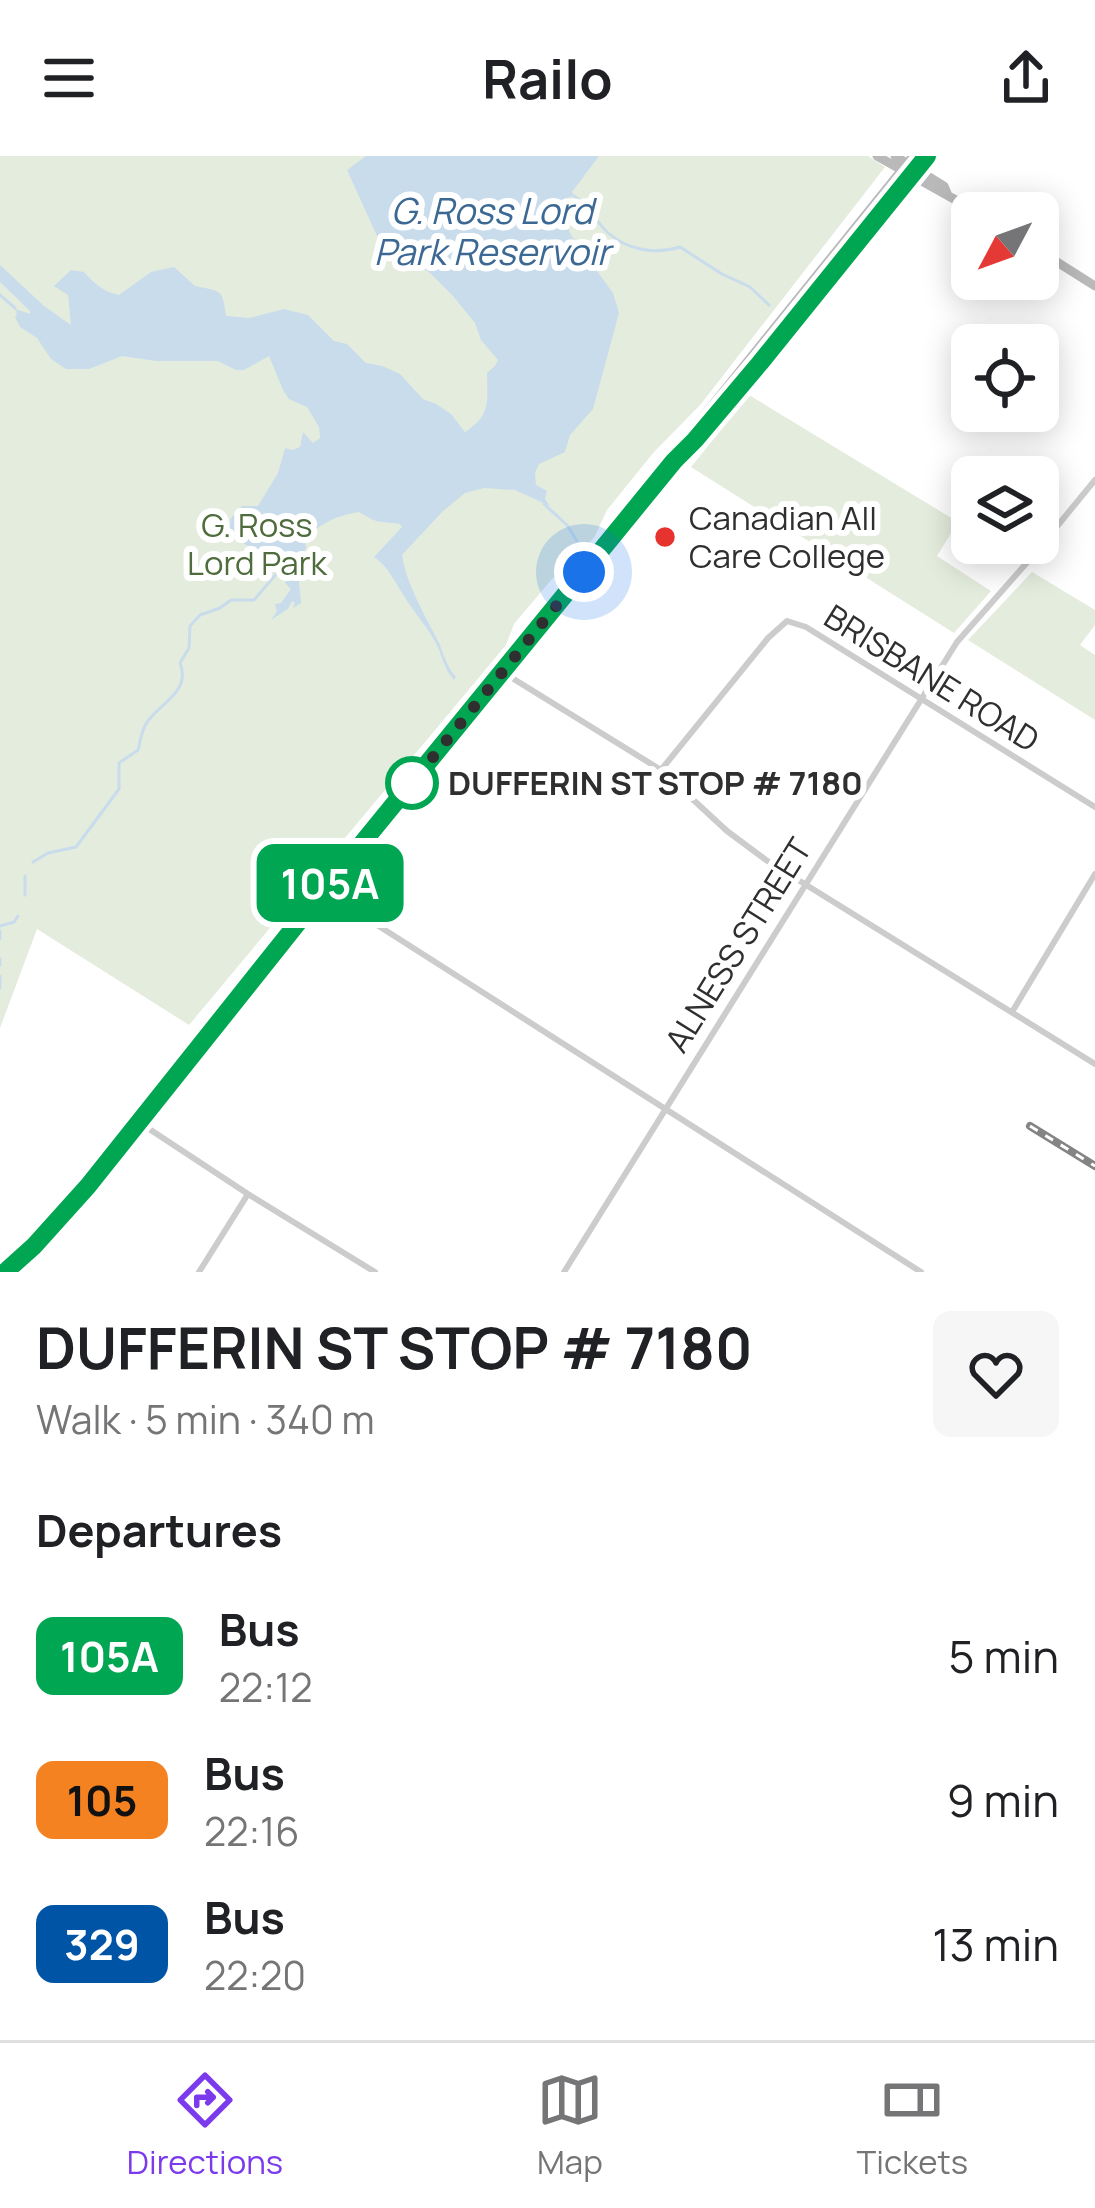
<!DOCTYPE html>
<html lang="en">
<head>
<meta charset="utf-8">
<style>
	:root { --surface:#fff; --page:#f6f6f6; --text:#202124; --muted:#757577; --line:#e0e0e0; --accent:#7c3aed }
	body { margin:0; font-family:Manrope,sans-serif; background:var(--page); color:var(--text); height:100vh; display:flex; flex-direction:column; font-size:45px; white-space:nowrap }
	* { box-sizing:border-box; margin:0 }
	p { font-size:39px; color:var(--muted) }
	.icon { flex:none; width:66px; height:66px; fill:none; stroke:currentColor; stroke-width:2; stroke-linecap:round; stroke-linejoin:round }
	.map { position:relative; height:1116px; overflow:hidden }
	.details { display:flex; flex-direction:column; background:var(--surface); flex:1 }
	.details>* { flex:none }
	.badge { padding:0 24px; border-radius:18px; font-size:42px; line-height:78px }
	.needle { width:78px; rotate:229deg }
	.buttons { position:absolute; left:951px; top:36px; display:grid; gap:24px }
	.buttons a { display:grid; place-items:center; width:108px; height:108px; border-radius:18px; background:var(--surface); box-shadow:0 6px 30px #0003; font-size:60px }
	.you { position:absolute; width:60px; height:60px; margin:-30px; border:9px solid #fff; border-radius:50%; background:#1a73e8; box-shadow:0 0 0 18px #1a73e833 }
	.map>.badge { position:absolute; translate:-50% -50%; box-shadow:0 0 0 6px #fff }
	h2 { padding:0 36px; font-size:45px; line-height:108px }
	.round { display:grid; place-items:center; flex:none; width:126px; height:126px; border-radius:18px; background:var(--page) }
	.overview { display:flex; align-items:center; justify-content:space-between; height:204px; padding:0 36px }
	h1 { font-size:57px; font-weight:700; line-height:90px }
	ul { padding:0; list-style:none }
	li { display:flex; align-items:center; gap:36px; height:144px; padding:0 36px }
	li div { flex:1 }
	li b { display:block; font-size:45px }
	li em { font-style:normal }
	li .badge { min-width:132px; font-weight:700; text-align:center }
	header { display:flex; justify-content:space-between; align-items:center; height:156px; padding:0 36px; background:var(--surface); font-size:54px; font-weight:700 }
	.dock { display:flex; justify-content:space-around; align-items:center; height:168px; border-top:3px solid var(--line); background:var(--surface); font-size:33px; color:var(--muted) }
	.dock a { display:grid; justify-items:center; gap:6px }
	.dock .active { color:var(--accent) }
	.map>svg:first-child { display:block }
</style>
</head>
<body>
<header><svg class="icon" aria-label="menu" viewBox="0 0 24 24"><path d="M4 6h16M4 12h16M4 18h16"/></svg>Railo<svg class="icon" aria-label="share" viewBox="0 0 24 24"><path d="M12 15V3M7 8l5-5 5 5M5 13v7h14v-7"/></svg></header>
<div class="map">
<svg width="1095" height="1116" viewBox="0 0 1095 1116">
	<rect width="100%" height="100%" fill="#fff"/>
	<path fill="#e4ecdd" d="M0,0h868l17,11 -184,237 -47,48 -47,58 -13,28 -42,41 -38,45 -8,21 -317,380 -152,-96 -37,99z
		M749,239l209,127 -21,34 54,35 -37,42 -263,-166z
		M1032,416l63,38v15l-15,20 15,10v65l-127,-80z"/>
	<path fill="#c9dcec" d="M366,0h233l-27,36 2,4 -13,4 -2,5 12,30 42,58 6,20 -26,96 -23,26 -5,17 -26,12 -4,9 1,12 11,6 -2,8 5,7 -35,-16 -31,-2 -19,5 -23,19 -40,43c5,31 23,60 37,88 5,12 8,24 17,34l-2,3c-10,-11 -11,-22 -17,-35 -9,-18 -23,-32 -33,-49 -9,-14 -16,-30 -30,-39l28,-30 -2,-3c-22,-3 -22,0 -41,-12 -24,4 -37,11 -55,27l2,8 -8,25 3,31 -8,5 2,-5 -3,-2 -4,8 -17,11 6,-9 -2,-7 6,-1 10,-14 -6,-6 5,-6 -1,-6 -11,4 -2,-5 14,-12 -8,1 -1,-5c-9,-3 -21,-2 -31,-7 -7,-3 -15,-10 -21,-14l2,-15 11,-12h16l20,-33 7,-25 7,2 8,-3 3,-15 10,11 7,-5 -1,-11 -12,-20 -18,-8 -6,-9 -14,-34 -25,14h-8l-18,-9h-62l-34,-5 -33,13h-23l-15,-10 -14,-21 -17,-11 -5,-10 2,-3 -2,-5 15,5v-3l-30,-29v-17l44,41 27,19 -3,-30 -14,-9 17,-16 13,2c10,11 19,20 35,23l32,-23 23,-5 21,19c27,6 27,2 31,30l23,2 35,-9 24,6 26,26 13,3 19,19 16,3 18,8 23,25 13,5 15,10 14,18c27,-17 22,-32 22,-59l8,-7 3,-6 -17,-20 -6,-17 -22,-27 -23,-23 -53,-37 -30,-66z"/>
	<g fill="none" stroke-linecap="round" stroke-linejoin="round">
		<path stroke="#c9dcec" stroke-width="3" d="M574,40c16,11 20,23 33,36 20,18 48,23 73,15l42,27 28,13 19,18
			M0,139l15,13
			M544,348l23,21 10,16
			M33,706l15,-9 28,-6 43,-58v-26l19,-13c3,-11 3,-20 10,-29 14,-19 43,-30 32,-58l9,-15 1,-22 10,-11 20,-7 11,-8h23l24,-28
			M25,739v-19
			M0,770l14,-4 4,-6
			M0,775v8
			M0,803v6
			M0,820v12"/>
		<path stroke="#ccc" stroke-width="6" d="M504,517l157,97 66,61 39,29 329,204
			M661,614l107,-132 19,-17 19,6 289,180
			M316,730l605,386
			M1012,856l83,-138
			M131,961l117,77 127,78
			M199,1116l49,-78
			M564,1116l393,-630 74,-84 64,-78"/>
		<path stroke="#b9b9b9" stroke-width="9" d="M877,0l102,57
			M895,0l49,30 3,7
			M1038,94l57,36
			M683,292l6,-14 224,-278
			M5,1116l29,-26 54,-60 236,-295 358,-440 13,-11 232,-284"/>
		<defs>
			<path id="rail" d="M1030,970l65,40"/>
		</defs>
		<use href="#rail" stroke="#848484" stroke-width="8"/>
		<use href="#rail" stroke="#fff" stroke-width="3" stroke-dasharray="9" stroke-linecap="butt"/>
	</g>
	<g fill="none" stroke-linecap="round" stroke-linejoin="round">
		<defs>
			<path id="line" d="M5,1116l29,-26 54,-60 240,-301 346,-424 21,-21 65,-77 167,-207"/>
		</defs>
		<use href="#line" stroke="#fff" stroke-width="27"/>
		<use href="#line" stroke="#00a651" stroke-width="18"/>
		<path stroke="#2f2f2f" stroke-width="12" stroke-dasharray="0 21.6" d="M412,627l-10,12 182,-223"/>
	</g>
	<circle fill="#e73330" stroke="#fff" stroke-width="4.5" cx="665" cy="381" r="12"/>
	<circle fill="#fff" stroke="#00a651" stroke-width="6" cx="412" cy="627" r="24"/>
	<g text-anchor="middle" stroke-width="12" stroke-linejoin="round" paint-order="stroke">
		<g font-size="33" fill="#2f2f2f" stroke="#fff" text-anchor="start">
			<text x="689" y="374">Canadian All<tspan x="689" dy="38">Care College</tspan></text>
		</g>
		<g font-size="33" fill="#4e6c3c" stroke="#fff">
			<text x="257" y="381">G. Ross<tspan x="257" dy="38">Lord Park</tspan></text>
		</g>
		<g font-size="33" fill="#2f2f2f" stroke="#fff">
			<text transform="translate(932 522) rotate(32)" y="12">BRISBANE ROAD</text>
			<text transform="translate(738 789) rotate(-58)" y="12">ALNESS STREET</text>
		</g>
		<g font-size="33" font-weight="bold" fill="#2f2f2f" stroke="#fff" text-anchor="start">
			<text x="448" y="639">DUFFERIN ST STOP # 7180</text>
		</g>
		<g font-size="36" font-style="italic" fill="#3c6993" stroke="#fff">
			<text x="492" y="68">G. Ross Lord<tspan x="492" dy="41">Park Reservoir</tspan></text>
		</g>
	</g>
</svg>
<div class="buttons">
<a><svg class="needle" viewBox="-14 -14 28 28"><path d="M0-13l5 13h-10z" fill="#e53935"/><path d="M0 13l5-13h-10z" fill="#757577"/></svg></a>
<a><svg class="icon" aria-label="locate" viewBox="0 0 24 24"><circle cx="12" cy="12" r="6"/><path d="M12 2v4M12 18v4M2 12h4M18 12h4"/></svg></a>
<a><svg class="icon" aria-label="layers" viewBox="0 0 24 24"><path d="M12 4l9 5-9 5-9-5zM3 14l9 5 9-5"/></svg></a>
</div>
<div class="you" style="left:584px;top:416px"></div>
<b class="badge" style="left:330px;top:727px;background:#00a651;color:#fff">105A</b>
</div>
<section class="details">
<div class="overview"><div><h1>DUFFERIN ST STOP # 7180</h1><p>Walk · 5 min · 340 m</p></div><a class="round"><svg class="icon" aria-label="heart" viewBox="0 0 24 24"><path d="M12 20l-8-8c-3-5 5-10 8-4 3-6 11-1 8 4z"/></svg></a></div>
<h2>Departures</h2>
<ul>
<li><span class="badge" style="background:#00a651;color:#fff">105A</span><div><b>Bus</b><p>22:12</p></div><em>5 min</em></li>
<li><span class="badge" style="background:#f58220;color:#111">105</span><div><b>Bus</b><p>22:16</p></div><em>9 min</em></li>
<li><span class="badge" style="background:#0054a6;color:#fff">329</span><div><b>Bus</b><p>22:20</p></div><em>13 min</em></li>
</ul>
</section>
<nav class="dock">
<a class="active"><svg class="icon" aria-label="directions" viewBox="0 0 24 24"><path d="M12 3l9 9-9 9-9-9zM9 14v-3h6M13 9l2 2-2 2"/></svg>Directions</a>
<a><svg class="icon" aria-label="map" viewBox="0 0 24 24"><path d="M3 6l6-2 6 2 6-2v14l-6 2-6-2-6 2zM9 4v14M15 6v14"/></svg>Map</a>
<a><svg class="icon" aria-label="tickets" viewBox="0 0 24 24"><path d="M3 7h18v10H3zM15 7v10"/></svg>Tickets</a>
</nav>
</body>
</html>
